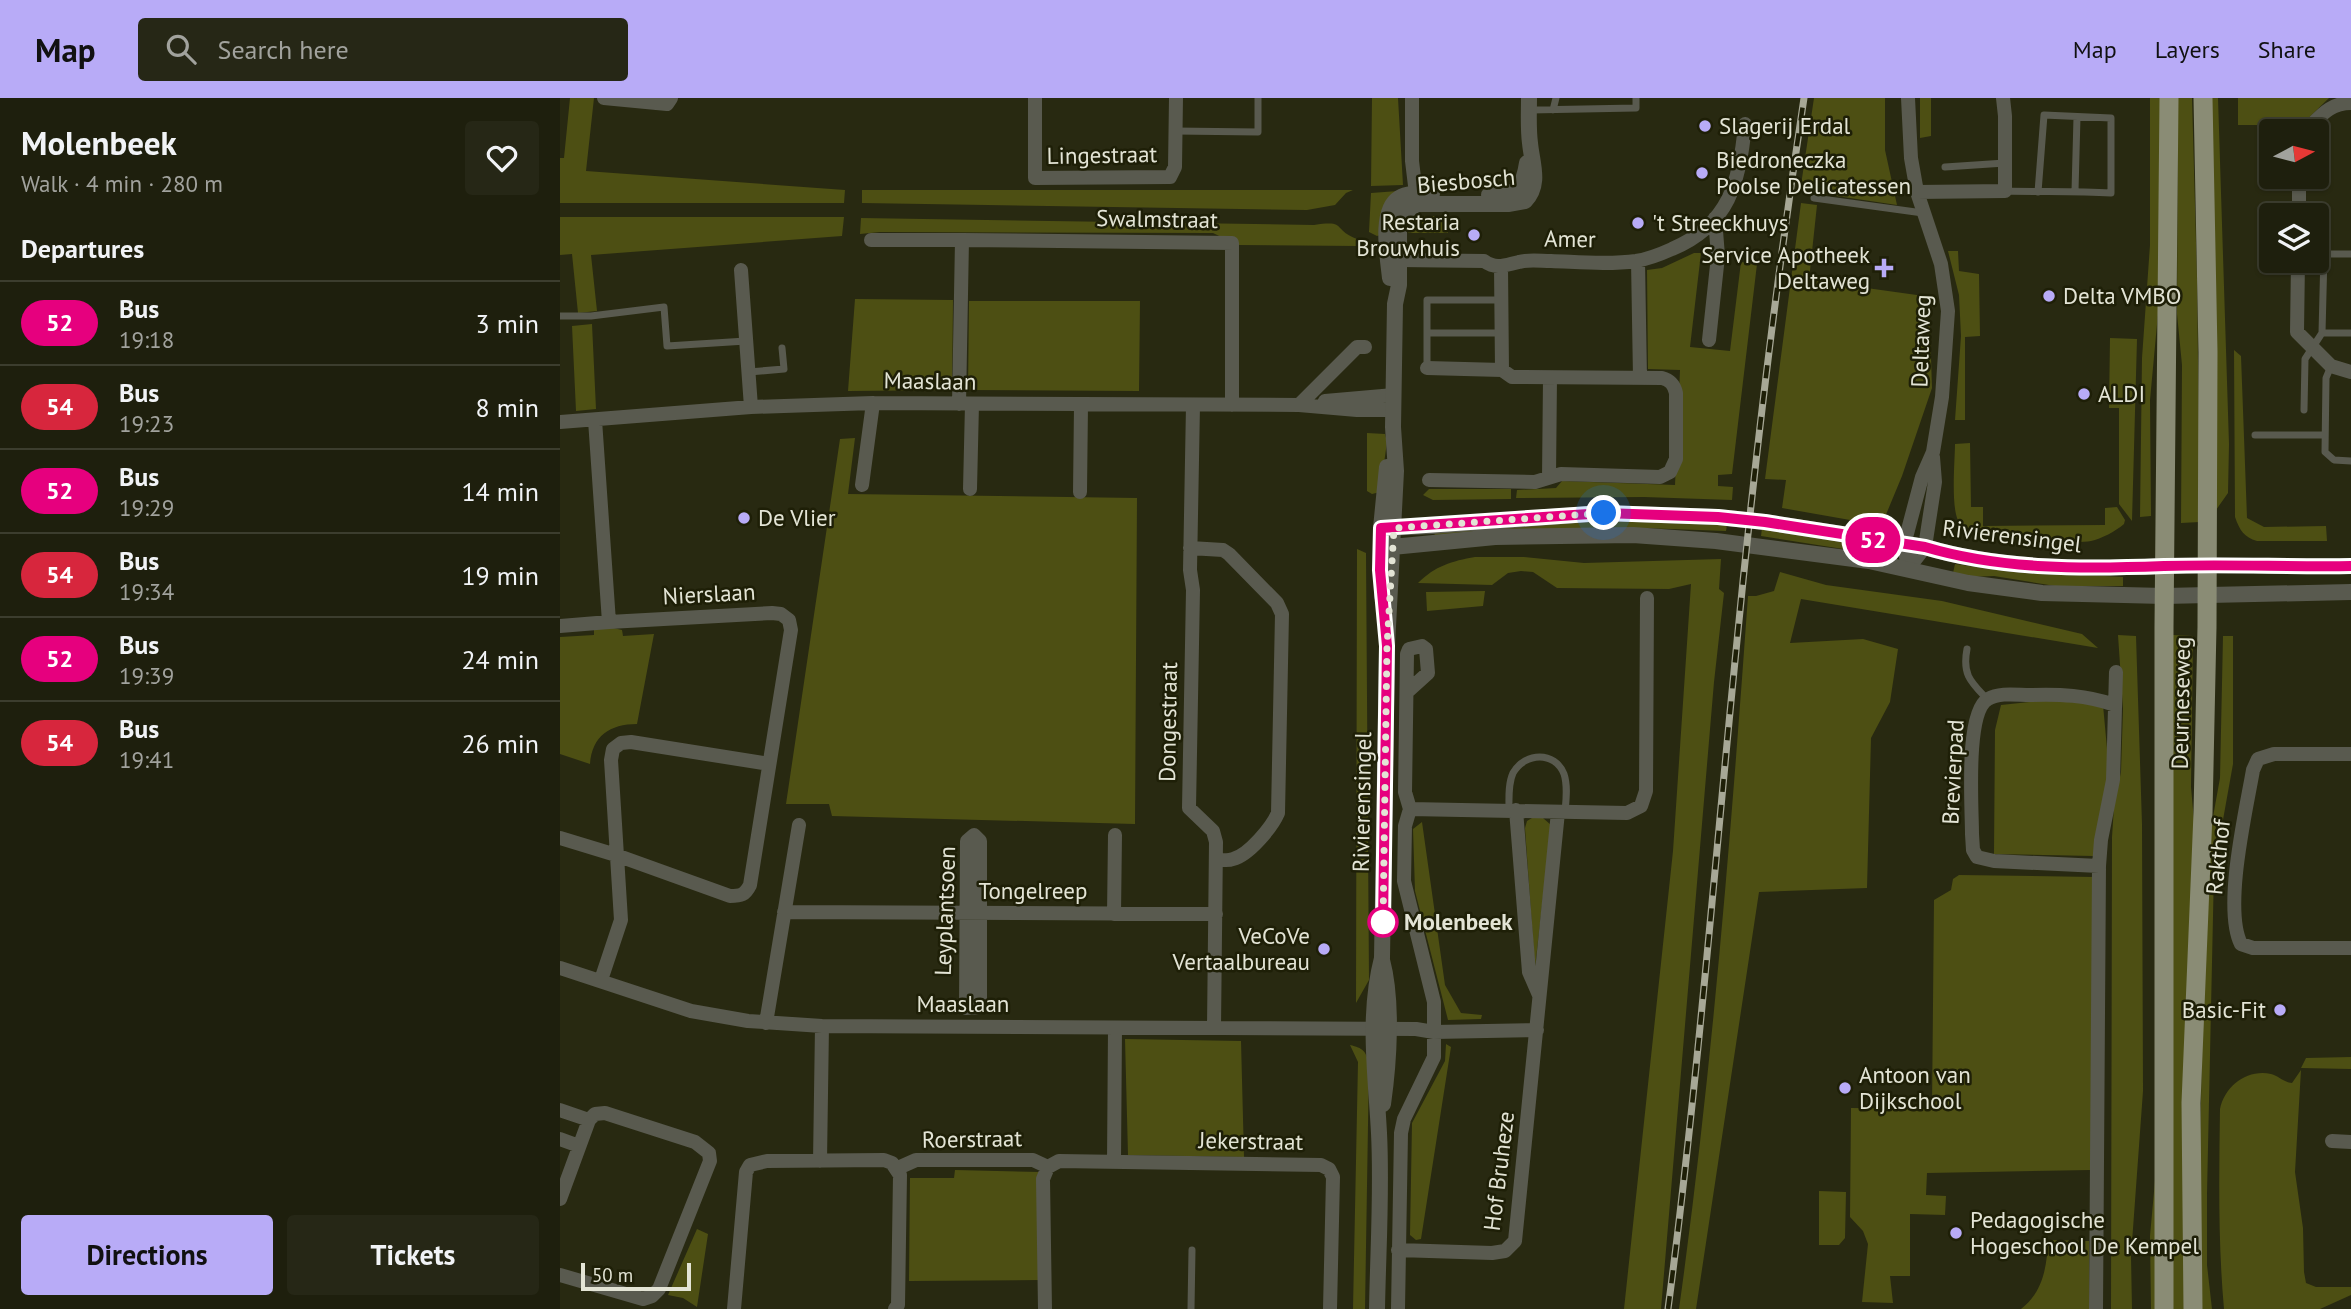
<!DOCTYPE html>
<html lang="en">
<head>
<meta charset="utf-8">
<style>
	:root { --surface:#1e1f0d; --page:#262716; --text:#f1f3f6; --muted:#a1a29d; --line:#3c3d2e; --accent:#b8abf7 }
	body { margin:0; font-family:"PT Sans",sans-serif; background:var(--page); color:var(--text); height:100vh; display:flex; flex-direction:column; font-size:26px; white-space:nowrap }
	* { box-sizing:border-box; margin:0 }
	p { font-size:23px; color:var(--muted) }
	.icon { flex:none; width:38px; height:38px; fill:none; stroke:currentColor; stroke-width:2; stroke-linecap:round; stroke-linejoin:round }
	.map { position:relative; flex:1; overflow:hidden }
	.side { display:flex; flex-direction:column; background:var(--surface); width:560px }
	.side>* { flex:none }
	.badge { padding:0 14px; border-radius:23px; font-size:24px; line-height:46px }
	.needle { width:46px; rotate:83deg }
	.tools { position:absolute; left:1699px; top:21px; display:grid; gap:14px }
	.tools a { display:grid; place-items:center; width:70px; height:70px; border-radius:7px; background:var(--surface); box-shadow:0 2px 5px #0004,0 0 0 2px var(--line); font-size:35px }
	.scale { position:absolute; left:21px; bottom:18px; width:110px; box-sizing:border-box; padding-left:7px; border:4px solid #e3e4d5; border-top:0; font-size:19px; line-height:24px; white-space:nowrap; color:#e3e4d5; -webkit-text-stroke:5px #1e1f07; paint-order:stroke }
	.you { position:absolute; width:35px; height:35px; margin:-18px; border:5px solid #fff; border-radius:50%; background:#1a73e8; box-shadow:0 0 0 10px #1a73e833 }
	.map>.badge { position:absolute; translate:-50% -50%; box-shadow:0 0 0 4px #fff }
	h2 { padding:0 21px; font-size:26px; line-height:63px }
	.round { display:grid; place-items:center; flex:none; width:74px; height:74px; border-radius:7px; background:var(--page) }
	.head { display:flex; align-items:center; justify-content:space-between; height:119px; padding:0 21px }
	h1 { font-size:33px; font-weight:700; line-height:52px }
	.primary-button { display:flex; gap:14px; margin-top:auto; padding:14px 21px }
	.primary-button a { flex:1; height:80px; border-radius:7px; background:var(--accent); color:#111; font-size:28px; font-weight:700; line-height:80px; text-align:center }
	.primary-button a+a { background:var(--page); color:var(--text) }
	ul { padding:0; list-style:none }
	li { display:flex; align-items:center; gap:21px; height:84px; padding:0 21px; border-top:2px solid var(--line) }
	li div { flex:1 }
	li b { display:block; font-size:26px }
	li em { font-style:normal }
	li .badge { min-width:77px; font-weight:700; text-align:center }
	header { display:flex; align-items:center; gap:42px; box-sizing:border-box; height:98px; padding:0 35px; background:var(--accent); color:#111 }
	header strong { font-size:33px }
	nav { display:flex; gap:38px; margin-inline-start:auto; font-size:24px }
	.search { width:490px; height:63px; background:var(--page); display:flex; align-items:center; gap:18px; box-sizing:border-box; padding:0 24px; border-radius:7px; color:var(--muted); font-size:26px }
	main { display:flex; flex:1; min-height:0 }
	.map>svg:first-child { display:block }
</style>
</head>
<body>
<header>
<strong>Map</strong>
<div class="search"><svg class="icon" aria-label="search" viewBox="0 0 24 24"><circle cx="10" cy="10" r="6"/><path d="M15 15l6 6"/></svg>Search here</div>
<nav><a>Map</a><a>Layers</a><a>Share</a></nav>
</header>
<main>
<section class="side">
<div class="head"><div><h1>Molenbeek</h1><p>Walk · 4 min · 280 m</p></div><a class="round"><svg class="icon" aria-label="heart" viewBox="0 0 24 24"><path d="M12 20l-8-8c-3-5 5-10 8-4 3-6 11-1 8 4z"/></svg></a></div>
<h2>Departures</h2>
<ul>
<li><span class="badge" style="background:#e6007e;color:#fff">52</span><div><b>Bus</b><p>19:18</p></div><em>3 min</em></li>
<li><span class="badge" style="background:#d7263d;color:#fff">54</span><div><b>Bus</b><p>19:23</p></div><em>8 min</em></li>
<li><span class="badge" style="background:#e6007e;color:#fff">52</span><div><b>Bus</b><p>19:29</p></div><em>14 min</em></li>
<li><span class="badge" style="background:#d7263d;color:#fff">54</span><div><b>Bus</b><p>19:34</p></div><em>19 min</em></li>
<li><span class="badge" style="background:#e6007e;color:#fff">52</span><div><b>Bus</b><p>19:39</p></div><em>24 min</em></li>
<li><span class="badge" style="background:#d7263d;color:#fff">54</span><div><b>Bus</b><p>19:41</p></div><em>26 min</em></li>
</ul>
<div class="primary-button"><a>Directions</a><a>Tickets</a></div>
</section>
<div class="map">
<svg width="1791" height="1211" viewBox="0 0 1791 1211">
	<rect width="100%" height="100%" fill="#282911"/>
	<path fill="#4d4f13" d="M10,0h24l-8,73 259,19 -1,13h-284v-45h4z
		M812,0h26l5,87 -32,1z
		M1254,0h71v52l12,55 -94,-14 1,-5 -3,-1z
		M1360,0h11v38l-11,2z
		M1590,0h11l-1,194 -10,108 1,116 -11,1 2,-159 8,-113z
		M1618,0h14l5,181 3,243 -19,1 1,-158 -5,-51z
		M1647,0h11l11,346 -1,49 -12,17z
		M1678,0h91l-34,33h-10v-6h-47z
		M302,92h491l-7,3 -11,12 -28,5 -445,-7z
		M838,93l-15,43 -6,2 -8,-4 2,-39z
		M1241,105l16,2 -8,75 115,16 6,32 2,60 -30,88 -17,41 -18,6 -85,-15 4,-28 -21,-1z
		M854,118h34v17h-40z
		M0,119h284l-2,19 -251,19 6,56 -19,2 -6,-59 -12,1z
		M301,120l453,7c34,-5 17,4 43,14l1,7 -120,-1 -25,-12 -333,-1 -20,2z
		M1388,153h10l1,20 20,3 1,62 -15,1v83h-10l6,-84 -2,-41z
		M1134,155h7l-11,94 40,4 11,-89 16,2 -25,210 -14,1v11l15,1 -1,13 -88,-3 -128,1 1,-8 39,-2 6,-7 113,4 5,-115 -32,-1 -1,-99 15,-2z
		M295,201l98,1 -1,90 -104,1z
		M409,203h171l-1,90 -171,-1z
		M32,226l4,85 -20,2 -4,-85z
		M1550,240l27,1 -5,182 -13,-17v-96h-10z
		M1674,252l7,6 6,162 17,9 62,-1 1,15h-70c-13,-4 -17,-10 -22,-24z
		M807,335l18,1 2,8 -7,50 -8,2 -5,-3z
		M295,340l-7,56 289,4 -2,326 -303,-8 -3,-12h-43l54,-365z
		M1410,345l1,64h12v19l122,-1v-17l12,-1 8,13 -1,4c-8,7 -23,15 -33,17 -21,4 -119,-4 -131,-18 -10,-10 -5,-63 -5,-79z
		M869,391h82v10l-78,1 -10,-5z
		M1065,422l102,5 -1,6 -84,-3 -207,9 -1,-7 76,-6z
		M1202,430l101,18 -1,6 -101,-16z
		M797,451l9,4 3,427 -13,23z
		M915,459h49l60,6 137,-4 -2,30 5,4 -10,89 -53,627h-37l49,-458 18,-267 -22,5 -112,-1 -24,-16 -12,-1 -13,2 -16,12 -74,-2c17,-17 34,-22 57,-26z
		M1395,466l43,6 125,7v9h-68l-61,-10 -28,1 -13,-4z
		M1220,474l46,13 116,16 140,33 16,14 -297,-49 -11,44 73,-4 35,10 -8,53 -19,36 -4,150 -108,4 -63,417h-17c33,-237 52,-475 69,-713h8l18,-5z
		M925,493l-2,15 -56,5 -1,-19z
		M49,529l13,3 1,6 31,-2 -17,90c-27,0 -45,12 -47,40l-30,-10v-117l34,-2v-6z
		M1558,537l18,1 6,188 1,267 -12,165 1,53h-21l1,-472 2,-30 7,-35 2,-63z
		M1613,537l20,1 -2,151 3,34 -8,488h-13z
		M1663,538h10v128l-19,106 -7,324v71l5,44h-10l-2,-139 2,-139 7,-192 11,-61z
		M1542,596l7,76 -16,86 -99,-2 1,-124 6,-25z
		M972,720h11l8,7 -16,143 -10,-140 2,-7z
		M862,724l23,163 16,28 21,2 -1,4 -33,1 -33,-129 -2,-62z
		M1399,777l135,2 -3,293 -164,3 -1,22 20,1 -1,19 -35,-1v62h-20l3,27 -31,-1 6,-58 -5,-13 -13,-14 1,-109 81,1 2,-209 17,-10 2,-11z
		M565,941l116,2 3,116 -116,-2z
		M886,946l5,3 -30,192 -5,1 -6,-5 2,-112 33,-62z
		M790,947c13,3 16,6 19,19l-4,245h-12l5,-247z
		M1791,959v12l-50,-1 5,-10z
		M1741,972l-6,102 8,56 1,44 2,11 10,4h35v8l-31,14h-96c-6,-67 -5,-133 -4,-200 5,-23 27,-40 51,-35 8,2 12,8 21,9z
		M1597,1060l1,151h-7l-1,-73z
		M395,1072l85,2 1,108 -132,1 1,-103h44z
		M1259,1093l27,1 -1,46 -6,7h-20z
		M137,1131l11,5 -11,73 -14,-9 -15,-3z
		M1488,1142l41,1v68h-68c22,-17 26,-42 27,-69z"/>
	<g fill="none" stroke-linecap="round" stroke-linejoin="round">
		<path stroke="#595a4f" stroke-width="7" d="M970,12l106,-2v-10
			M993,12l3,-12
			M615,33l83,1v-34
			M1385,69l60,-4
			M1445,93c36,1 71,0 106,2v-75l-67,-3 -6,77
			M1515,93l2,-74
			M1254,100l109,15
			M1791,156h-27l-2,79h29
			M941,202h-74v33h75
			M0,218h31l73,-9 3,39 79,-5
			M867,235v35
			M1771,268l-5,12 -1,74 9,8 17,1
			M189,274l35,-3 -2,-21
			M1744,312l1,-51 17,-26
			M1695,337h70
			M1407,551c-5,26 4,33 20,50
			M949,712c0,-12 -1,-26 4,-37 12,-21 42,-22 51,1 4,12 2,26 1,38
			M631,1211l1,-59"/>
		<path stroke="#595a4f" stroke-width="14" d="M44,0l63,6 4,-6
			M475,0v80l135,-1 5,-10 1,-69
			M852,0v63l4,33
			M1745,33c15,-14 24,-28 46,-28
			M1357,94l88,-1v-75l-2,-18
			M1739,117v-38
			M311,142h91
			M839,162l85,1c13,9 21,4 35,1 9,-3 22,-1 32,-1 28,1 57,4 85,0 12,-2 25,-7 36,-12 57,-24 68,-67 73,-125
			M1078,163l2,117
			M1738,163l-1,71 34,34 20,6
			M941,169l1,103
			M181,172l10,137
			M1149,242l9,-84 -3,-38
			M867,270l75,2 10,7 150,1c8,2 12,6 14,15v66l-6,13 -10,5 -99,-3 -26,8 -106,-2
			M765,303l69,-6
			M399,306l3,-164 270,3v162
			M633,307l-3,165 3,20 -4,218 24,23 3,11 -2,186
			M739,307l58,-58h8
			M35,322l14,202
			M0,324l191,-15 122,-4 426,2 58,5h37
			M989,379l1,-99
			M302,387l11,-82
			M410,391l2,-85
			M520,394l1,-87
			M630,450l33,2 6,4 48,49 5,11 -4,199c-6,14 -29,42 -45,46 -5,2 -12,1 -17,0
			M1348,471l-4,-24 18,-68 11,-25 9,-55 6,-86 -7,-47 -24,-72 -6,-34 -3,-60
			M1348,471l17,-22 10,-65 -2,-25
			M0,528l49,-4 163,-9 9,1 8,6 2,10 -41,255c-5,10 -9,11 -20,11l-114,-41 -56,-17
			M1791,656h-77l-16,5 -5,11c-7,41 -30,138 -12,174l12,4h98
			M850,711l217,4 14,-7 5,-15 1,-193
			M956,712l13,162 10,23
			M414,737l6,6v166l-14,1 1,-167z
			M1539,768l-105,-5 -17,-4 -4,-7 -1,-16c0,-27 -7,-122 16,-135 12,-7 29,-4 42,-4 30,-1 56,0 85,10
			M224,814l432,2
			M554,816l1,-79
			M0,870l131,43 57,10 74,5 594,3 18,3 103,-2
			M41,882l20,-60 -10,-160 2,-11 8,-6 10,-1 138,22
			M206,925l33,-198
			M0,1012l29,10
			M0,1041l19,7
			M1772,1043l19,1
			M260,1063l2,-135
			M554,1063l1,-133
			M338,1070l18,-8h117l15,7
			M0,1101l29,-79 6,-6 10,-1 90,29 14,11 1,8 -51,128 -7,7 -9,3 -83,-24
			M838,1152l94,3 13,-2 10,-10 43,-429
			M174,1211l12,-137 4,-7 17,-4 117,-1 8,3 8,12 -2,130 -3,4
			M485,1211l-2,-130 5,-12 11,-6 262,4 8,4 4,8 -3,132
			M838,1211l3,-176 3,-14 30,-62v-55l-30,-121 1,-55 5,-17 -5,-17 2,-138 2,-5 13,-3 4,3 2,24 -21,19
			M1536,1211l3,-443 2,-26 12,-60 3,-108"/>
		<path stroke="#595a4f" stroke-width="16" d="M929,97c28,0 34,-6 38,-32
			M830,180c-2,-20 -11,-68 9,-80 10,-6 22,-4 33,-4
			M821,430l6,-61
			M822,450l113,-11 138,-2 83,6 153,20 99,22 74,10 122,3 187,-4
			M822,498l-1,-68 51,-2 172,-13 114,4 47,5 160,25c77,23 160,22 239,19 62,-2 125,1 187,0
			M822,862c11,41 7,102 1,144
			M817,1211c1,-58 5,-118 2,-176 -3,-58 -12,-117 3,-175l5,-312 9,-175 -3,-44 2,-123 4,-19v-61c4,-10 9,-15 18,-20h91l17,-3c16,-17 7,-37 5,-58 -2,-15 -1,-30 -1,-45"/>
		<path stroke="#8a8c75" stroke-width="19" d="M1604,1211v-682l5,-529
			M1633,1211l-2,-206 12,-290 4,-186 1,-275 -5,-254"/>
		<defs>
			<path id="rail" d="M1108,1211c29,-219 46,-438 68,-658 18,-185 40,-369 68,-553"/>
		</defs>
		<use href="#rail" stroke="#a7a896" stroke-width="7"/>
		<use href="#rail" stroke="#1e1f07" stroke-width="4.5" stroke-dasharray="13" stroke-linecap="butt"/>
	</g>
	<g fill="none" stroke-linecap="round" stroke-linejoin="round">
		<defs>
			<path id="line" d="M823,826l4,-278 -7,-76 1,-42 223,-15 114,4 47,5 160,25c77,23 160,22 239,19 62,-2 125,1 187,0"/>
		</defs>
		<use href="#line" stroke="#fff" stroke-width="16"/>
		<use href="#line" stroke="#e6007e" stroke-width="10"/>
		<path stroke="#e3e4d5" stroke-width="7" stroke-dasharray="0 12.6" d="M823,824v2l4,-278 7,-118 210,-15"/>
	</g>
	<g fill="#b8abf7" stroke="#1e1f07" stroke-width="2.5">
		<circle cx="1145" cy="28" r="7"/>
		<circle cx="1142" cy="75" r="7"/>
		<circle cx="1078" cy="125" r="7"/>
		<circle cx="914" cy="137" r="7"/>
		<path d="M1320.5 159.5h7v7h7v7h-7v7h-7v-7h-7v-7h7z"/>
		<circle cx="1489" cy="198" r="7"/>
		<circle cx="1524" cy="296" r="7"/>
		<circle cx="184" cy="420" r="7"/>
		<circle cx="764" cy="851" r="7"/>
		<circle cx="1720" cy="912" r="7"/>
		<circle cx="1285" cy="990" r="7"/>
		<circle cx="1396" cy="1135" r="7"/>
	</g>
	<circle fill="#fff" stroke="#e6007e" stroke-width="3.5" cx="823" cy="824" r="14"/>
	<g text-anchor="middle" stroke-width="5" stroke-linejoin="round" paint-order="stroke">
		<g font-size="23" fill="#e3e4d5" stroke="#1e1f07" text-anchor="start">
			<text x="1159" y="36">Slagerij Erdal</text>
			<text x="1156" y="70">Biedroneczka<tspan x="1156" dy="26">Poolse Delicatessen</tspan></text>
			<text x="900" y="132" text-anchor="end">Restaria<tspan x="900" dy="26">Brouwhuis</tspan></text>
			<text x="1092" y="133">'t Streeckhuys</text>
			<text x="1310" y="165" text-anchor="end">Service Apotheek<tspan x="1310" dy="26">Deltaweg</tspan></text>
			<text x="1503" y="206">Delta VMBO</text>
			<text x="1538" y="304">ALDI</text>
			<text x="198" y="428">De Vlier</text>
			<text x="750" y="846" text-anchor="end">VeCoVe<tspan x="750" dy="26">Vertaalbureau</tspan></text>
			<text x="1706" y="920" text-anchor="end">Basic-Fit</text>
			<text x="1299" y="985">Antoon van<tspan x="1299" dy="26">Dijkschool</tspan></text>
			<text x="1410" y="1130">Pedagogische<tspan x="1410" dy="26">Hogeschool De Kempel</tspan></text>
		</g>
		<g font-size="23" fill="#e3e4d5" stroke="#1e1f07">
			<text transform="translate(542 57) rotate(-1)" y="8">Lingestraat</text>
			<text transform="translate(906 83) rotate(-5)" y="8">Biesbosch</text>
			<text transform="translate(597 121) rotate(1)" y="8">Swalmstraat</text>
			<text transform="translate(1010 141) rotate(1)" y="8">Amer</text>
			<text transform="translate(1361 243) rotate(-88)" y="8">Deltaweg</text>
			<text transform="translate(370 283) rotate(1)" y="8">Maaslaan</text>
			<text transform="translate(1452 438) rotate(7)" y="8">Rivierensingel</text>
			<text transform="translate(149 496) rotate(-3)" y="8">Nierslaan</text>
			<text transform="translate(1621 605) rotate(-89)" y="8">Deurneseweg</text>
			<text transform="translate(608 624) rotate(-89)" y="8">Dongestraat</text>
			<text transform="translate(1393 674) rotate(-87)" y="8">Brevierpad</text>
			<text transform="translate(802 704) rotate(-89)" y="8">Rivierensingel</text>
			<text transform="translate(1658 759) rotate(-84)" y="8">Rakthof</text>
			<text x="473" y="801">Tongelreep</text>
			<text transform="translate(385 813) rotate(-88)" y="8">Leyplantsoen</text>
			<text x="403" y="914">Maaslaan</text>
			<text transform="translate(412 1041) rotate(-1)" y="8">Roerstraat</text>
			<text transform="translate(691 1043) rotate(1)" y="8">Jekerstraat</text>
			<text transform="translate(939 1073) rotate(-83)" y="8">Hof Bruheze</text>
		</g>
		<g font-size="23" font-weight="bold" fill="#e3e4d5" stroke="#1e1f07" text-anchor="start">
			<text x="844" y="832">Molenbeek</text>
		</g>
	</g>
</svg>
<div class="tools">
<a><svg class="needle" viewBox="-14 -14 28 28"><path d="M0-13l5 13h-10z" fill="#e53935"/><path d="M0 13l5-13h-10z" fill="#a1a29d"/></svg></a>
<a><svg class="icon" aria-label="layers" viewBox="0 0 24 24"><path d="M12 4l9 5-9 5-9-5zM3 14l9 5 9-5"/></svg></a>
</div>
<div class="scale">50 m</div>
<div class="you" style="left:1044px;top:415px"></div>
<b class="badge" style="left:1313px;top:442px;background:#e6007e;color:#fff">52</b>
</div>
</main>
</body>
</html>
